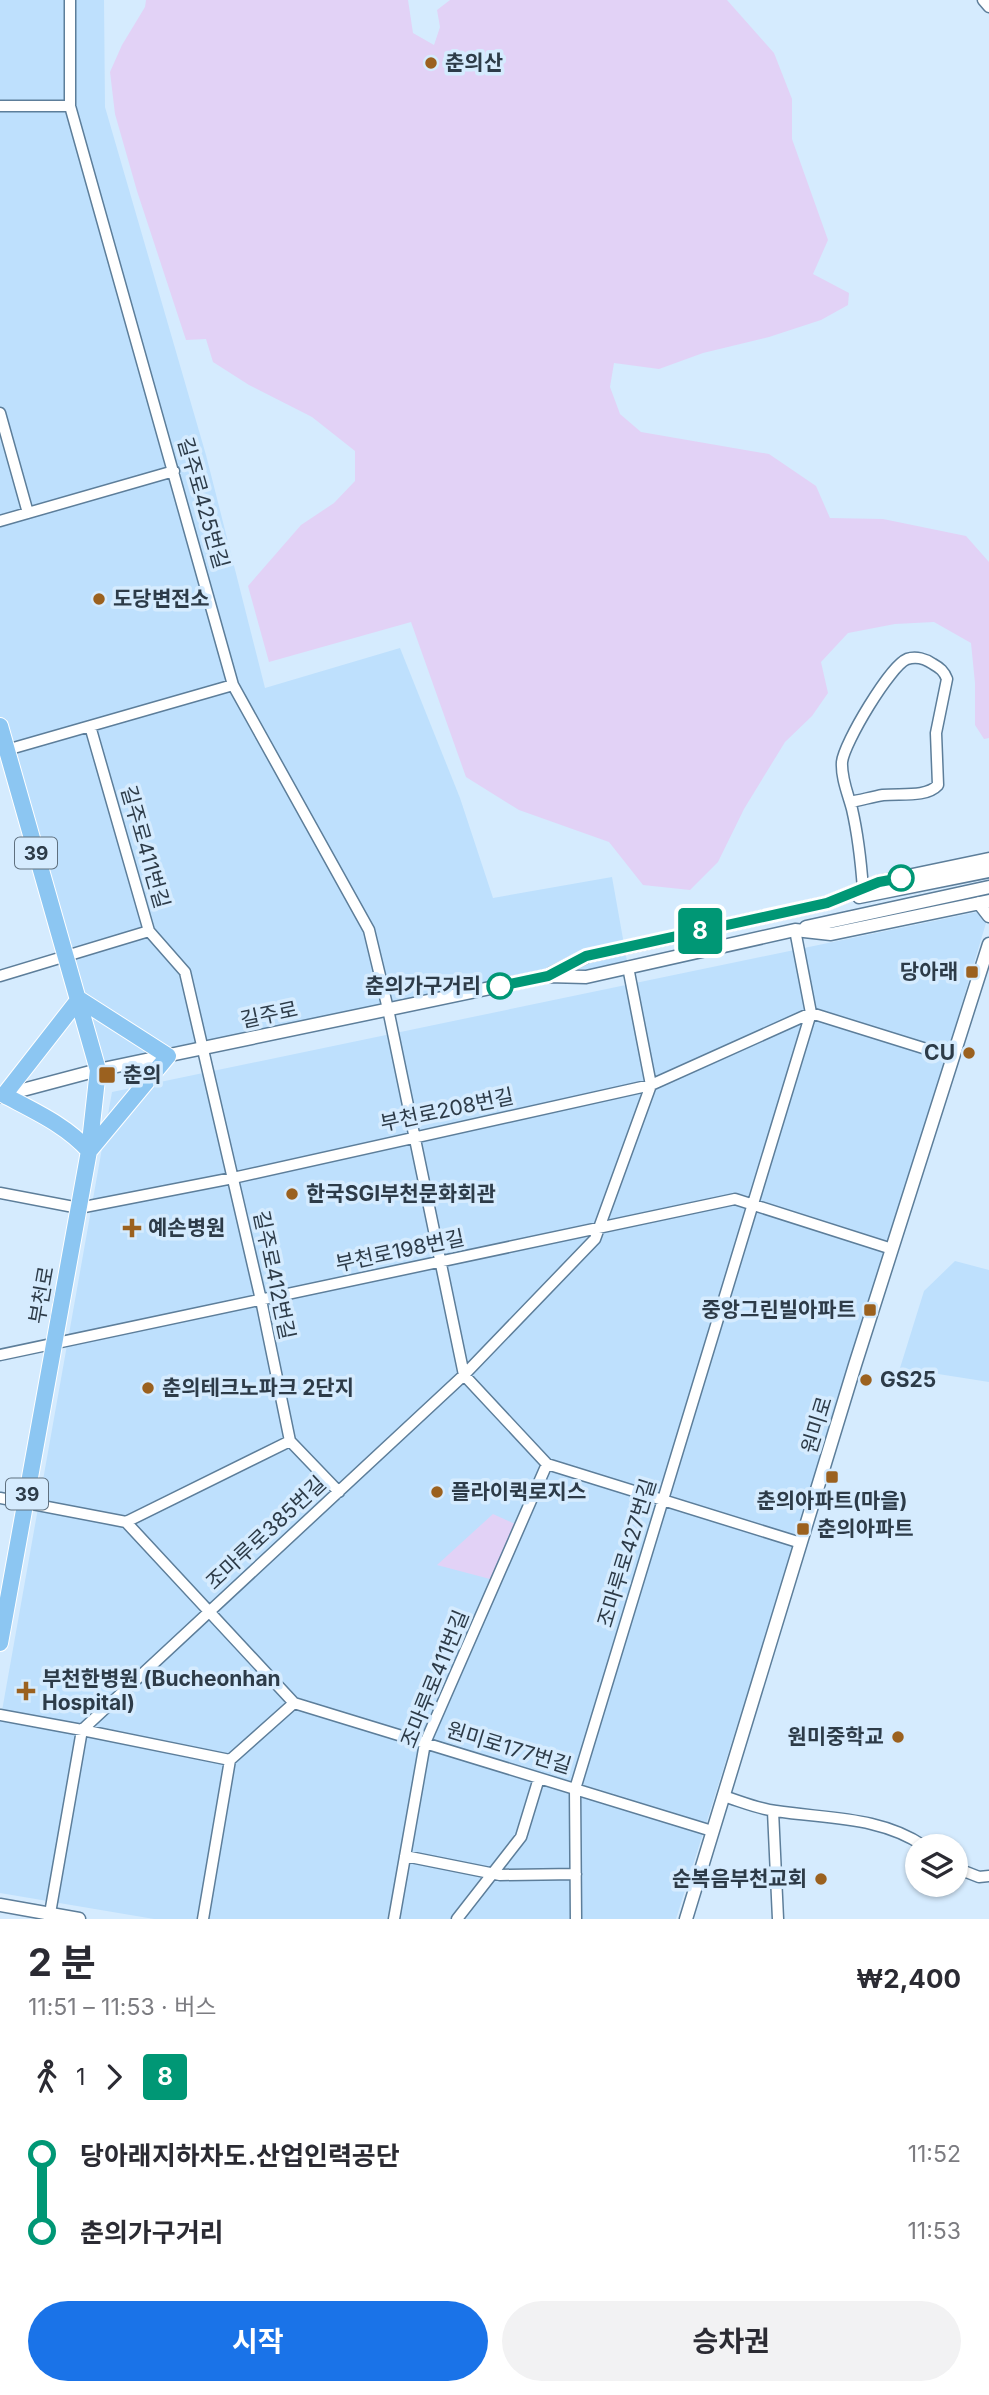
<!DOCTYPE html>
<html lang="ko">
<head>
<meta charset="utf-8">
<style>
	:root { --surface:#fff; --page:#f2f2f3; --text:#2b2b33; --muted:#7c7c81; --accent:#1a73e8 }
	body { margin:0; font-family:Inter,"Noto Sans KR",sans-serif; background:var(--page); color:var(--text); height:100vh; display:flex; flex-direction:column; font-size:26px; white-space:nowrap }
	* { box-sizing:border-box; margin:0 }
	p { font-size:23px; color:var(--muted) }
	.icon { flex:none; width:38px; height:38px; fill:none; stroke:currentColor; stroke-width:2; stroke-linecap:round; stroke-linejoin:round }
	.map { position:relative; height:1919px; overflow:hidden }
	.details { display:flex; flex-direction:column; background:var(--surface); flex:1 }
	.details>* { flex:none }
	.badge { padding:0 14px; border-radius:5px; font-size:24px; line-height:46px }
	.fabs { position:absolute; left:905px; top:1834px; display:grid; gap:14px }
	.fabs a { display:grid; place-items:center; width:63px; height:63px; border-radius:50%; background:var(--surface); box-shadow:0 2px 5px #0004; font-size:35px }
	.map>.badge { position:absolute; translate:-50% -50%; box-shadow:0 0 0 4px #fff }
	.legs { display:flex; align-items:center; gap:10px; height:77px; padding:0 28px; font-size:23px }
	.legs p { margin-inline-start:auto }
	.head { display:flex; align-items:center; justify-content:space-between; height:119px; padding:0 28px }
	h1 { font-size:38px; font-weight:700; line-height:52px }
	.primary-button { display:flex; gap:14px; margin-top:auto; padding:14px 28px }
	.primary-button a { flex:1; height:80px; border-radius:42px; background:var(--accent); color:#fff; font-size:28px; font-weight:700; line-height:80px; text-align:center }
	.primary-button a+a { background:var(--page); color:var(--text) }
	ul { padding:0 28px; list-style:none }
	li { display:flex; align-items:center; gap:24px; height:77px; font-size:26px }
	li i { display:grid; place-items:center; width:10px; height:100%; margin:0 9px; background:currentColor }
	li i::after { content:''; width:18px; height:18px; margin:-9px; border:5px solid; border-radius:50%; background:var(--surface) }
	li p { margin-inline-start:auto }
	li:first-child i { background:linear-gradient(#0000 50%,currentColor 0) }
	li:last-child i { background:linear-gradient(currentColor 50%,#0000 0) }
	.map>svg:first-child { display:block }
</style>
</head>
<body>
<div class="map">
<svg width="989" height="1919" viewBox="0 0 989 1919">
	<rect width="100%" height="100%" fill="#d5ebfe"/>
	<path fill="#bee0fd" d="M0,0h104l1,107 101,348 59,233 135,-40 60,150 33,100 119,-21 16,90 -530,103 -98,-343z
		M977,912l9,11 -71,238 -239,758h-522l-154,-26v-171l112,-630z
		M955,1261l34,9v112l-89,-14 24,-77z"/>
	<path fill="#e2d2f6" d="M146,0h262l5,33 21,12 6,-18 -3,-17 13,-10h277l47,53 18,46v40l36,101 -15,34 36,19 -1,12 -27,15 -52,17 -66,16 -44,16 -45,-6 -4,24 10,27 21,18 128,22 47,32 14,32 53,1 83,17 23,26v176l-5,1 -9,-14v-42l-4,-40 -37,-21 -39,2 -47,9 -27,29 7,31 -16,23 -27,26 -41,67 -26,53 -28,28 -47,-5 -34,-43 -90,-32 -53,-33 -55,-155 -142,40 -21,-76 53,-61 33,-22 21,-22v-30l-43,-34 -63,-32 -36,-23 -7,-23 -20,1 -49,-149 -22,-77 -5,-42 12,-27 23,-38z
		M493,1514l22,10 -25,55 -53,-14z"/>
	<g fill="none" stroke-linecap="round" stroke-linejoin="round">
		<defs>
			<path id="minor" d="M70,0v106l163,579 136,245 19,79 76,366 83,89 254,79
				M983,0l6,7
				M0,106h70
				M0,413l28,100
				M0,521l174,-50
				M90,726l59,205 36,41 76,328 29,141 49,51
				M3,751l230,-66
				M850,802c11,-2 22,-5 33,-7 17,-2 43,3 55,-10l-2,-52 11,-54c-3,-8 -7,-11 -14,-15 -7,-5 -17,-8 -26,-5 -17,7 -63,84 -65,103 -1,16 6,32 10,47 6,26 9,53 11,80
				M0,976l149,-45
				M0,1193l79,15 154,-30 418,-93 160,-72 141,44
				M0,1355l735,-156 157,50
				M0,1498l126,24 168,181
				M126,1522l164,-81
				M294,1703l418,128
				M0,1715l82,15 148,30
				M723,1796c17,5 35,13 53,15 51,8 104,5 148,35
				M773,1811l5,108
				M405,1856l95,19 76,-1
				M956,1868l23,9 10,-1
				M49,1919l33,-189 382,-355 131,-136 56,-154 -23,-118
				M203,1919l27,-159 64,-57
				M394,1919l31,-176 122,-279
				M457,1919l64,-82 18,-59
				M576,1919l-1,-130 236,-776 -16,-83"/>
			<path id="tertiary" d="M859,897l130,-26
				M979,903l10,13
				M806,927l183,-40
				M551,974l36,-18 240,-53 52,-21 110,-23
				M0,1096l98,-26 450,-94 38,1 209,-47 36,4 158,-33
				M0,1905l79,14
				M686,1919l169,-554 134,-421"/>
			<path id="primary" d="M0,726l98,344 -9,81 -89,492
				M79,999l89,57 -78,94
				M79,999l-75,96c30,16 62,30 85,56"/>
		</defs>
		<use href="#minor" stroke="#5d7e9a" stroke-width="13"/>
		<use href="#tertiary" stroke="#5d7e9a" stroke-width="15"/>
		<use href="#primary" stroke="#fff" stroke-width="18"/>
		<use href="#minor" stroke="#fff" stroke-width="10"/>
		<use href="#tertiary" stroke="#fff" stroke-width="12"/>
		<use href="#primary" stroke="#8cc6f2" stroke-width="16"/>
	</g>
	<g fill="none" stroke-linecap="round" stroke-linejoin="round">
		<defs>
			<path id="line-1" d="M500,986l48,-10 38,-20 241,-53 52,-21 22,-4"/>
		</defs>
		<use href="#line-1" stroke="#fff" stroke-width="16"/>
		<use href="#line-1" stroke="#009775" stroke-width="10"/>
	</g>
	<g fill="#9b611f" stroke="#d5ebfe" stroke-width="2.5">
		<circle cx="431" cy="63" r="7"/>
		<circle cx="99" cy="599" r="7"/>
		<rect x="965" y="965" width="14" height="14" rx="3.5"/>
		<circle cx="969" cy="1053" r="7"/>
		<rect x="98" y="1066" width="18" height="18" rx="3.5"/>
		<circle cx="292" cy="1194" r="7"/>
		<path d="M128.5 1217.5h7v7h7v7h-7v7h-7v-7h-7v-7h7z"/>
		<rect x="863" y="1303" width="14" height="14" rx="3.5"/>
		<circle cx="866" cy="1380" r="7"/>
		<circle cx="148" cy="1388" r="7"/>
		<rect x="825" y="1470" width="14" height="14" rx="3.5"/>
		<circle cx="437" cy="1492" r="7"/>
		<rect x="796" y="1522" width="14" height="14" rx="3.5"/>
		<path d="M22.5 1680.5h7v7h7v7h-7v7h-7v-7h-7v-7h7z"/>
		<circle cx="898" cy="1737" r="7"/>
		<circle cx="821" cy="1879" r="7"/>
	</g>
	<g fill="#fff" stroke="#009775" stroke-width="3.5">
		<circle cx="901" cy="878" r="12"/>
		<circle cx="500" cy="986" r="12"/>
	</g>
	<g text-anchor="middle" stroke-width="7" stroke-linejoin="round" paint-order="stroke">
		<g fill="#d5ebfe" stroke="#5f707f" stroke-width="2">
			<rect x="15" y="837.5" width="42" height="31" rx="5"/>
			<rect x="6" y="1478.5" width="42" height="31" rx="5"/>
		</g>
		<g font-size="19" font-weight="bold" fill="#2d3b48">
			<text x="36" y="860">39</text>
			<text x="27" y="1501">39</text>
		</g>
		<g font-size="21" font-weight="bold" fill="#2d3b48" stroke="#d5ebfe" text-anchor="start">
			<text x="445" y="70">춘의산</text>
			<text x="113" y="606">도당변전소</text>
			<text x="958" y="979" text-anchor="end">당아래</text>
			<text x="955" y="1060" text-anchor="end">CU</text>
			<text x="123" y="1082">춘의</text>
			<text x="306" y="1201">한국SGI부천문화회관</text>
			<text x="148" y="1235">예손병원</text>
			<text x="856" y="1317" text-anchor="end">중앙그린빌아파트</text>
			<text x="880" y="1387">GS25</text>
			<text x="162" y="1395">춘의테크노파크 2단지</text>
			<text x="451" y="1499">플라이퀵로지스</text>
			<text x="832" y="1508" text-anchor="middle">춘의아파트(마을)</text>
			<text x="817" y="1536">춘의아파트</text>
			<text x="42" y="1686">부천한병원 (Bucheonhan<tspan x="42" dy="24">Hospital)</tspan></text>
			<text x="884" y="1744" text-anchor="end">원미중학교</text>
			<text x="807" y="1886" text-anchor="end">순복음부천교회</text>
		</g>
		<g font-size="21" fill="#2d3b48" stroke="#d5ebfe">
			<text transform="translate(203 503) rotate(74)" y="7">길주로425번길</text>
			<text transform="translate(145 847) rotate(74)" y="7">길주로411번길</text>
			<text transform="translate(269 1015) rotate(-12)" y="7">길주로</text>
			<text transform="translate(447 1110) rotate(-12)" y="7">부천로208번길</text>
			<text transform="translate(400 1251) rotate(-12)" y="7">부천로198번길</text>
			<text transform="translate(274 1275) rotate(78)" y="7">길주로412번길</text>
			<text transform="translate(42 1295) rotate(-80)" y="7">부천로</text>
			<text transform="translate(817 1425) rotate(-73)" y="7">원미로</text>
			<text transform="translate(266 1533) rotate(-43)" y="7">조마루로385번길</text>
			<text transform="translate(627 1553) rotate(-73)" y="7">조마루로427번길</text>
			<text transform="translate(435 1679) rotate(-68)" y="7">조마루로411번길</text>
			<text transform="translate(509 1748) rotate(17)" y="7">원미로177번길</text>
		</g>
		<g font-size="21" font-weight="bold" fill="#2d3b48" stroke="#d5ebfe" text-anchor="end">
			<text x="481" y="993">춘의가구거리</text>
		</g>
	</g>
</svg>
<div class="fabs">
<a><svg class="icon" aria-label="layers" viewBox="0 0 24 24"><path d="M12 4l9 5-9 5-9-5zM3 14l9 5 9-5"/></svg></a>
</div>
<b class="badge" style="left:700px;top:931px;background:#009775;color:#fff">8</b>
</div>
<section class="details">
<div class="head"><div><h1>2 분</h1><p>11:51 – 11:53 · 버스</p></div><b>₩2,400</b></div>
<div class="legs"><svg class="icon" aria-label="walk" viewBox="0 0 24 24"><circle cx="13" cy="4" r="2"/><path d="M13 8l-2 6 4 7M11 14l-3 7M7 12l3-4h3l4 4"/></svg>1<svg class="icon" aria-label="forward" viewBox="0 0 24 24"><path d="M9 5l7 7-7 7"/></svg><b class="badge" style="background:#009775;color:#fff">8</b></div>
<ul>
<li><i style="color:#009775"></i><b>당아래지하차도.산업인력공단</b><p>11:52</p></li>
<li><i style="color:#009775"></i><b>춘의가구거리</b><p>11:53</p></li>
</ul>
<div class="primary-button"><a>시작</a><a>승차권</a></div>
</section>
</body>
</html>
